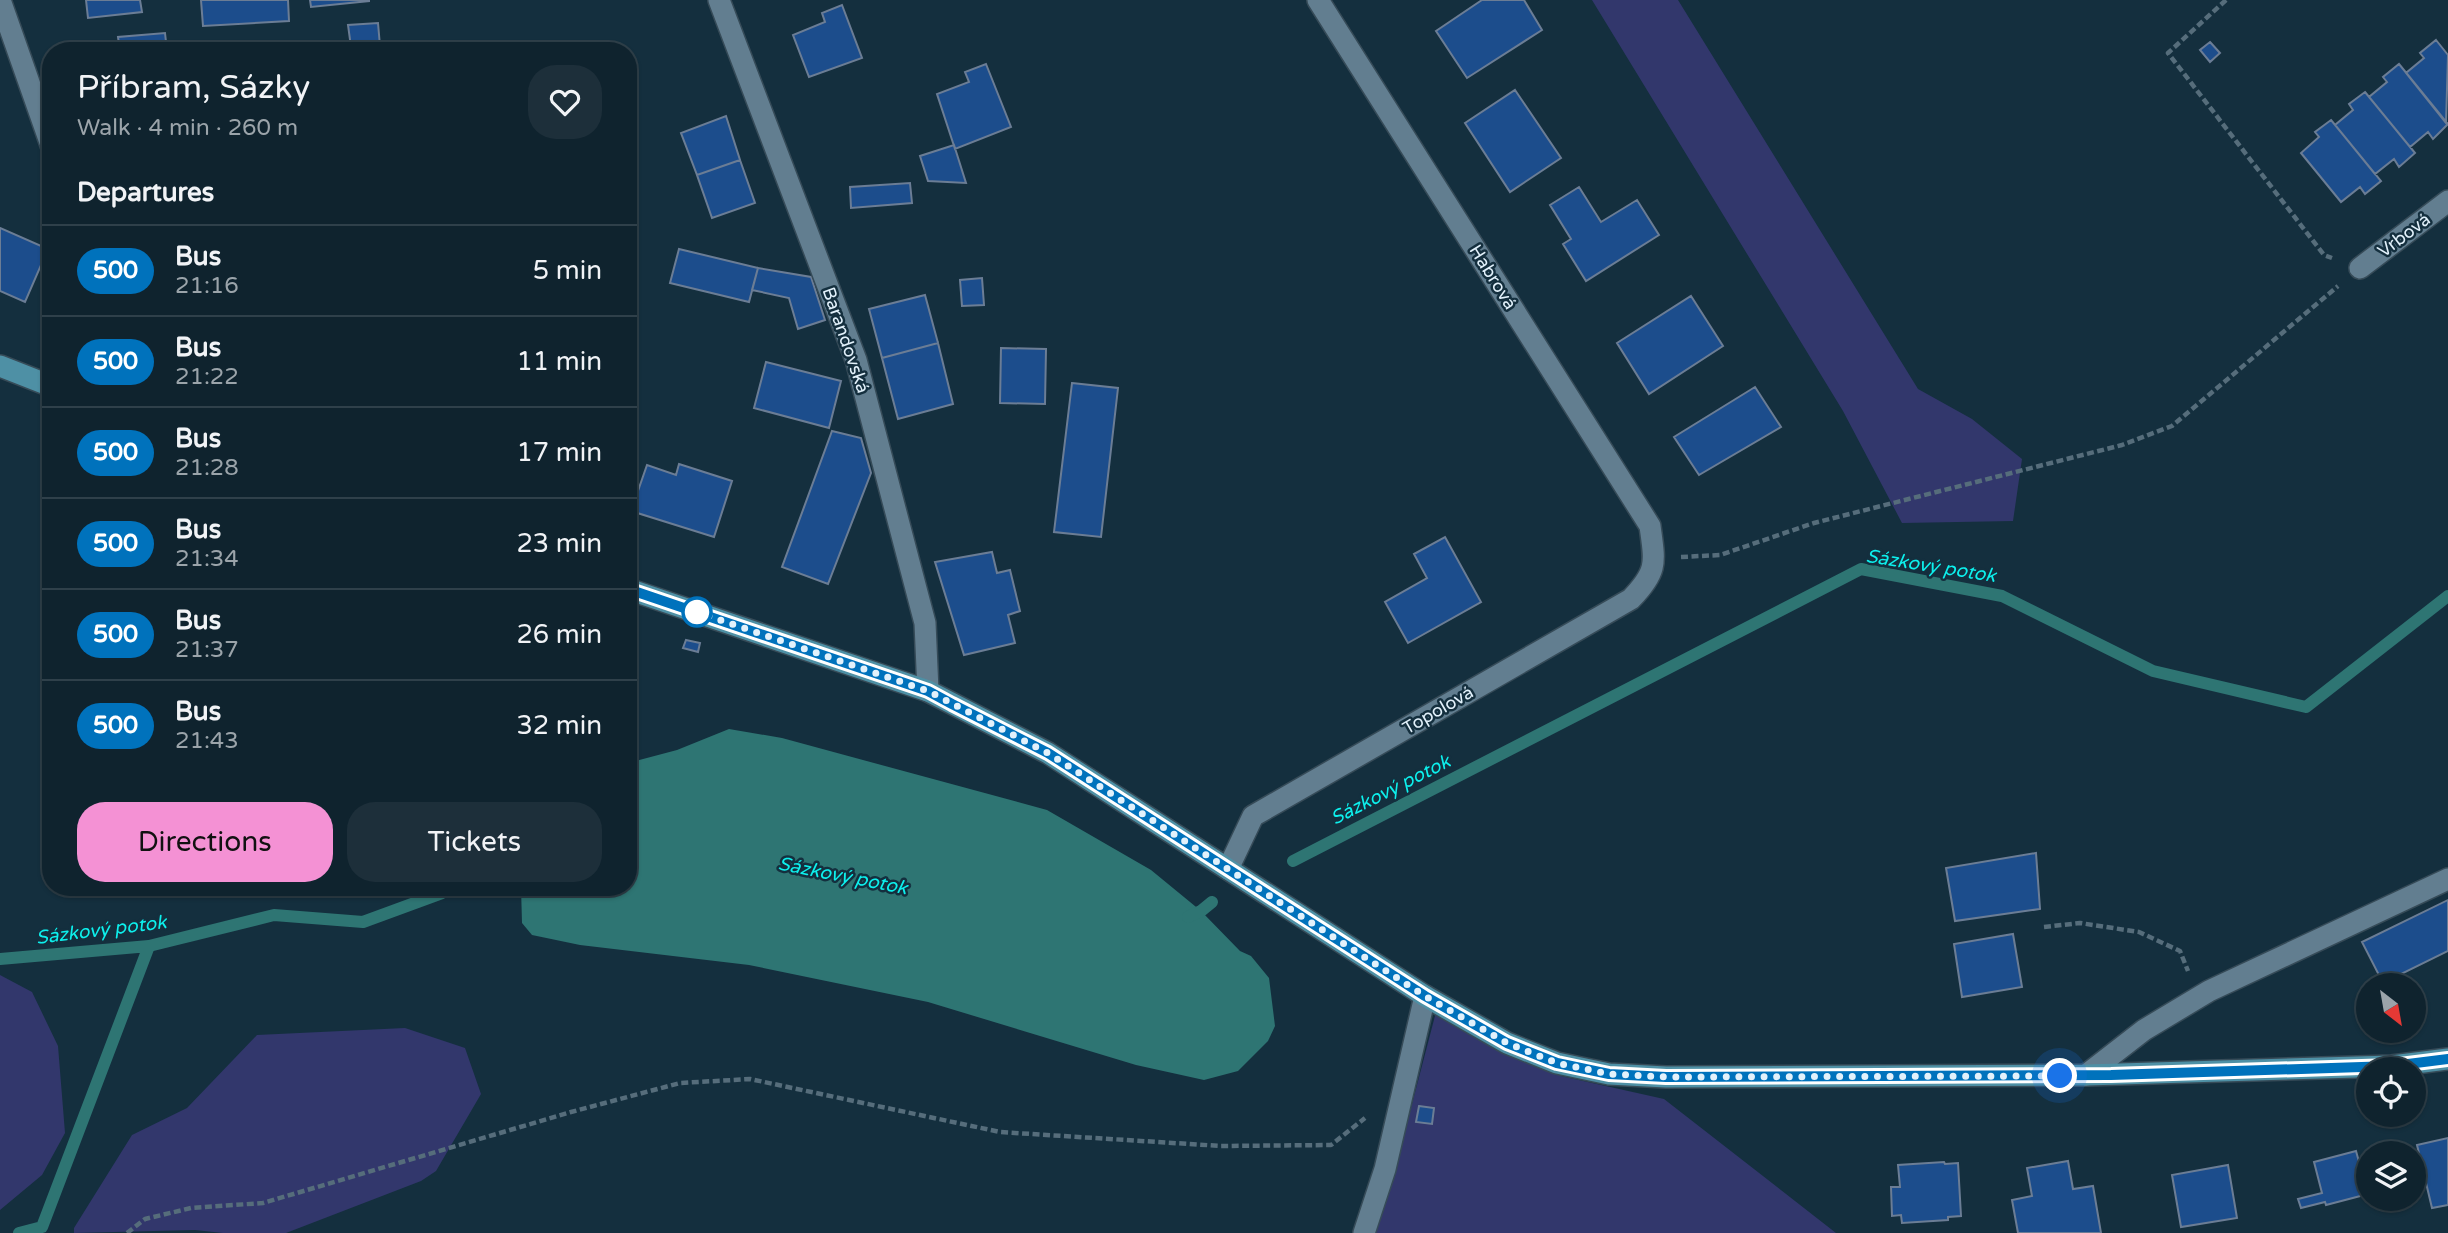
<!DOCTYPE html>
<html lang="en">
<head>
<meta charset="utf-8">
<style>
	:root { --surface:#0f232e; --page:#1d2f3a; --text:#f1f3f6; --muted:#9ba4aa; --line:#2f404a; --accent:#f491d4 }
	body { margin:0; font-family:"Varela Round",sans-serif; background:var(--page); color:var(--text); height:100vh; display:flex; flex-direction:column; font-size:26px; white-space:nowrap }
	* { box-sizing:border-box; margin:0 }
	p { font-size:23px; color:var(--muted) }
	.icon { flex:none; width:38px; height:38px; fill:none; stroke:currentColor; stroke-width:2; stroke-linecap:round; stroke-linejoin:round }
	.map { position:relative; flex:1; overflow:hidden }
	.drawer { position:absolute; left:42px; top:42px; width:595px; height:854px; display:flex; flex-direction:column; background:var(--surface); border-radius:28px; box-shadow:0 2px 5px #0004,0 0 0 2px var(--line) }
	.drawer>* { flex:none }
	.badge { padding:0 14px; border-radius:23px; font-size:24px; line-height:46px }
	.needle { width:46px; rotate:149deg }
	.tools { position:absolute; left:2356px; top:973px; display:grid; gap:14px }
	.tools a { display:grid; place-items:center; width:70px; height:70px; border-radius:50%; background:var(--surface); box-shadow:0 2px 5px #0004,0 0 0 2px var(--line); font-size:35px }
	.you { position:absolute; width:35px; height:35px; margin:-18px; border:5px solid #fff; border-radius:50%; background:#1a73e8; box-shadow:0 0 0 10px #1a73e833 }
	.map>.badge { position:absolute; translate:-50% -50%; box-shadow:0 0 0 4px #fff }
	h2 { padding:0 35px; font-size:26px; line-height:63px }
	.round { display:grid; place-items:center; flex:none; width:74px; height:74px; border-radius:28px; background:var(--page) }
	.overview { display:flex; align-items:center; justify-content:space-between; height:119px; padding:0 35px }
	h1 { font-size:33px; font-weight:600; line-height:52px }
	.action { display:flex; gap:14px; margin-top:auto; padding:14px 35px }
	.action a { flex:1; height:80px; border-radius:28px; background:var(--accent); color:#111; font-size:28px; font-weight:600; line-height:80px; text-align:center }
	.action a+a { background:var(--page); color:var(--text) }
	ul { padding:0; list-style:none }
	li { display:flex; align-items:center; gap:21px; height:91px; padding:0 35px; border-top:2px solid var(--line) }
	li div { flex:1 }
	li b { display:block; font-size:26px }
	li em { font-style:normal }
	li .badge { min-width:77px; font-weight:700; text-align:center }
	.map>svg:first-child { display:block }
</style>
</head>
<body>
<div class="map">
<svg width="2448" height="1233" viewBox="0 0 2448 1233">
	<rect width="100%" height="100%" fill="#142f3e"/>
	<path fill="#32376c" d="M1592,0h86l240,389 54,30 50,40 -9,62 -111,2 -59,-112z
		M0,975l32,17 26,54 7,87 -23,42 -42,35z
		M1436,1012l125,64 103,23 172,134h-474l43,-102z
		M405,1028l60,20 16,46 -45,77 -15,10 -135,52h-63l-28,-3 -121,3v-5l58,-93 55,-27 70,-73z"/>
	<path fill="#2e7573" d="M729,729l53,9 265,72 104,60 50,41 39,40 11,5 18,22 6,48 -7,15 -30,30 -34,9 -68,-15 -208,-63 -179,-37 -169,-20 -48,-10 -10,-12 -1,-36h107v-124l49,-13z"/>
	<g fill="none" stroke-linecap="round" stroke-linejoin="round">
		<path stroke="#2e7573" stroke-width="12" d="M1293,861l568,-292 141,27 151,75 153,36 142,-111
			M1188,917l13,-6 11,-9
			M0,959l149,-13 125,-31 89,7 79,-29 7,-6
			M19,1233l23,-6 107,-281"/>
	</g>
	<path fill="#1c4d8c" stroke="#6b7d95" stroke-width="2" d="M86,0h54l2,12 -54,6z
		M201,0h87l1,21 -86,5z
		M310,0h59v1l-58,6z
		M1482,0h42l18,30 -75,48 -31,-47z
		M842,5l20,53 -53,19 -16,-42 32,-13 -3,-9z
		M378,23l2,23 -29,1 -3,-22z
		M165,33l2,18h-47l-2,-14z
		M2436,40l12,15 -2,68 -40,-50 18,-15 -4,-5z
		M2210,42l10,11 -10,9 -10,-12z
		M986,64l25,63 -56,22 -18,-55 32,-12 -4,-10z
		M2399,64l49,60 -15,15 -5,-7 -18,15 -41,-50 18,-15 -4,-5z
		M1515,90l46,68 -51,34 -45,-69z
		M2365,92l50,61 -16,14 -5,-8 -19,15 -40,-49 18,-15 -4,-6z
		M726,116l14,44 -43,15 -16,-42z
		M2331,120l50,61 -16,13 -5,-7 -19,15 -40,-49 18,-16 -4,-5z
		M954,145l12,38 -38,-2 -8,-25z
		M740,160l15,43 -43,15 -15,-43z
		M910,183l2,20 -61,5 -1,-21z
		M1579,187l22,35 36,-22 22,35 -73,46 -23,-37 8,-5 -21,-34z
		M0,228l48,21 -23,53 -25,-11z
		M679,249l79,19 -9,34 -79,-19z
		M758,268l53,9 14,43 -27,9 -9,-31 -37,-8z
		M982,278l2,27 -22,1 -2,-26z
		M925,295l13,48 -56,15 -13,-49z
		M1691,296l32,50 -74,48 -32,-51z
		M938,343l15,61 -55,15 -16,-61z
		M1001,348l45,1 -1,55 -45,-1z
		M766,362l75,19 -12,47 -75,-20z
		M1072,383l46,5 -17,149 -47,-5z
		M1755,387l26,40 -82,48 -25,-38z
		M832,431l29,7 10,35 -43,111 -46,-17z
		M679,464l53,17 -18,56 -83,-26 16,-46 29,10z
		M1445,537l36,65 -73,41 -23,-41 42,-24 -13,-24z
		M992,552l5,21 13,-3 10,41 -12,4 7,28 -51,12 -29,-93z
		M686,640l14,3 -2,9 -15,-4z
		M2036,853l4,56 -85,12 -9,-53z
		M2448,900v51l-65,32 -21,-41z
		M2013,934l9,53 -60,10 -8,-53z
		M1419,1106l15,2 -2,16 -16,-2z
		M2448,1138v67l-16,3 -15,-63z
		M2356,1151l12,43 -42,11 -1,-3 -24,6 -3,-9 24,-6 -8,-31z
		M2068,1161l5,28 20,-3 8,47h-83l-6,-33 20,-4 -5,-28z
		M1944,1162l1,2 13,-1 3,53 -13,1v3l-46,3 -1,-8 -9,1 -1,-29h9l-2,-22z
		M2228,1165l9,53 -56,9 -9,-52z"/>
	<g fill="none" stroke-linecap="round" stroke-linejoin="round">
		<defs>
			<path id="lane" d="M2086,1075l58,-45 65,-39 239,-112
				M1364,1233l21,-64 40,-173"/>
			<path id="street" d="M0,0l51,145
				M719,0l137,360 69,263 3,68
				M2360,268l88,-67
				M1228,869l25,-53 378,-217c27,-28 24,-36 19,-73l-332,-526"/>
			<path id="secondary" d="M0,366l51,20
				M628,589l300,102 120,62 377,243 82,47 50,20 52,11 57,3 420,-2 306,-9 56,-7"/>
		</defs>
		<use href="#lane" stroke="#364b58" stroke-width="24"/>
		<use href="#street" stroke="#364b58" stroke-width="24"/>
		<use href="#secondary" stroke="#364b58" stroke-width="24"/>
		<path stroke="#566d7b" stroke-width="4.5" stroke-dasharray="7 3.5" stroke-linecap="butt" d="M2226,0l-58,53 156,202 8,3
			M1681,557l39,-2 94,-32 308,-78 50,-19 166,-140
			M2044,927l36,-4 59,9 41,19 8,20
			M127,1233l18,-14 46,-11 72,-5 308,-91 109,-29 70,-4 250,53 221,14 110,-1 34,-27"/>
		<use href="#lane" stroke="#627e90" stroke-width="21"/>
		<use href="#street" stroke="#627e90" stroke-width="21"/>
		<use href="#secondary" stroke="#4e90a5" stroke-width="21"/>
	</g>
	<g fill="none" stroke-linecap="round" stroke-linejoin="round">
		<defs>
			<path id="line" d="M628,589l300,102 24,13 96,49 377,243 82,47 50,20 52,11 57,3 445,-2 281,-9 56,-7"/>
		</defs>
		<use href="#line" stroke="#fff" stroke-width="16"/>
		<use href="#line" stroke="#0072bc" stroke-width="10"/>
		<path stroke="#e2f1fb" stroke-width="7" stroke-dasharray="0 12.6" d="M697,612l231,79 120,62 377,243 82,47 50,20 52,11 57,3 394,-1"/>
	</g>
	<circle fill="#fff" stroke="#0072bc" stroke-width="3.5" cx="697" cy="612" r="14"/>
	<g text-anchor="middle" stroke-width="5" stroke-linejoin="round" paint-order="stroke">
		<g font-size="18" fill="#e2f1fb" stroke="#142f3e">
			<text transform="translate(2404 235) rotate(-37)" y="6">Vrbová</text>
			<text transform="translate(1493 277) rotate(58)" y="6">Habrová</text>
			<text transform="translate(846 340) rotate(71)" y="6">Barandovská</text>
			<text transform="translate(1438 710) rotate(-30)" y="6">Topolová</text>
		</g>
		<g font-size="19" font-style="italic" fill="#0df0ed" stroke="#142f3e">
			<text transform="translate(1931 565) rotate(9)" y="7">Sázkový potok</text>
			<text transform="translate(1390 789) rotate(-27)" y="7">Sázkový potok</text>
			<text transform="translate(843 875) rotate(11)" y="7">Sázkový potok</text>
			<text transform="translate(101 929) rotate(-7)" y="7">Sázkový potok</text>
		</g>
	</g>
</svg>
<div class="tools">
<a><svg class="needle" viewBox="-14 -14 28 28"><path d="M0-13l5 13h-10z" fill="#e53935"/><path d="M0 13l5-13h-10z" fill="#9ba4aa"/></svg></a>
<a><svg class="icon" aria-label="locate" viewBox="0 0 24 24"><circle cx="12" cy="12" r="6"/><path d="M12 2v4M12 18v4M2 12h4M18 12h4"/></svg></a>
<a><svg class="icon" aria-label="layers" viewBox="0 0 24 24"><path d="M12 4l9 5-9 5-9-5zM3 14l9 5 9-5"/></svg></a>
</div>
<div class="you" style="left:2060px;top:1076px"></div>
<section class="drawer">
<div class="overview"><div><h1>Příbram, Sázky</h1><p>Walk · 4 min · 260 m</p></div><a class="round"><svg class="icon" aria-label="heart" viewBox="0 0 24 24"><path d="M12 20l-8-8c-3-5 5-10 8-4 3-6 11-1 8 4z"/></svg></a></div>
<h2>Departures</h2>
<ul>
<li><span class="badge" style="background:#0072bc;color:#fff">500</span><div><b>Bus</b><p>21:16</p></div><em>5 min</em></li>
<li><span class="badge" style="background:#0072bc;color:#fff">500</span><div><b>Bus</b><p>21:22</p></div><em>11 min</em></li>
<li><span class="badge" style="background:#0072bc;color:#fff">500</span><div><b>Bus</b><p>21:28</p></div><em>17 min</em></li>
<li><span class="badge" style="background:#0072bc;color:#fff">500</span><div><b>Bus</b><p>21:34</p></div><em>23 min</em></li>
<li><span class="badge" style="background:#0072bc;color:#fff">500</span><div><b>Bus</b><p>21:37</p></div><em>26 min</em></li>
<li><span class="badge" style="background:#0072bc;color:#fff">500</span><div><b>Bus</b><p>21:43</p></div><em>32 min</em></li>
</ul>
<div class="action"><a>Directions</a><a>Tickets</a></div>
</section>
</div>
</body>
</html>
